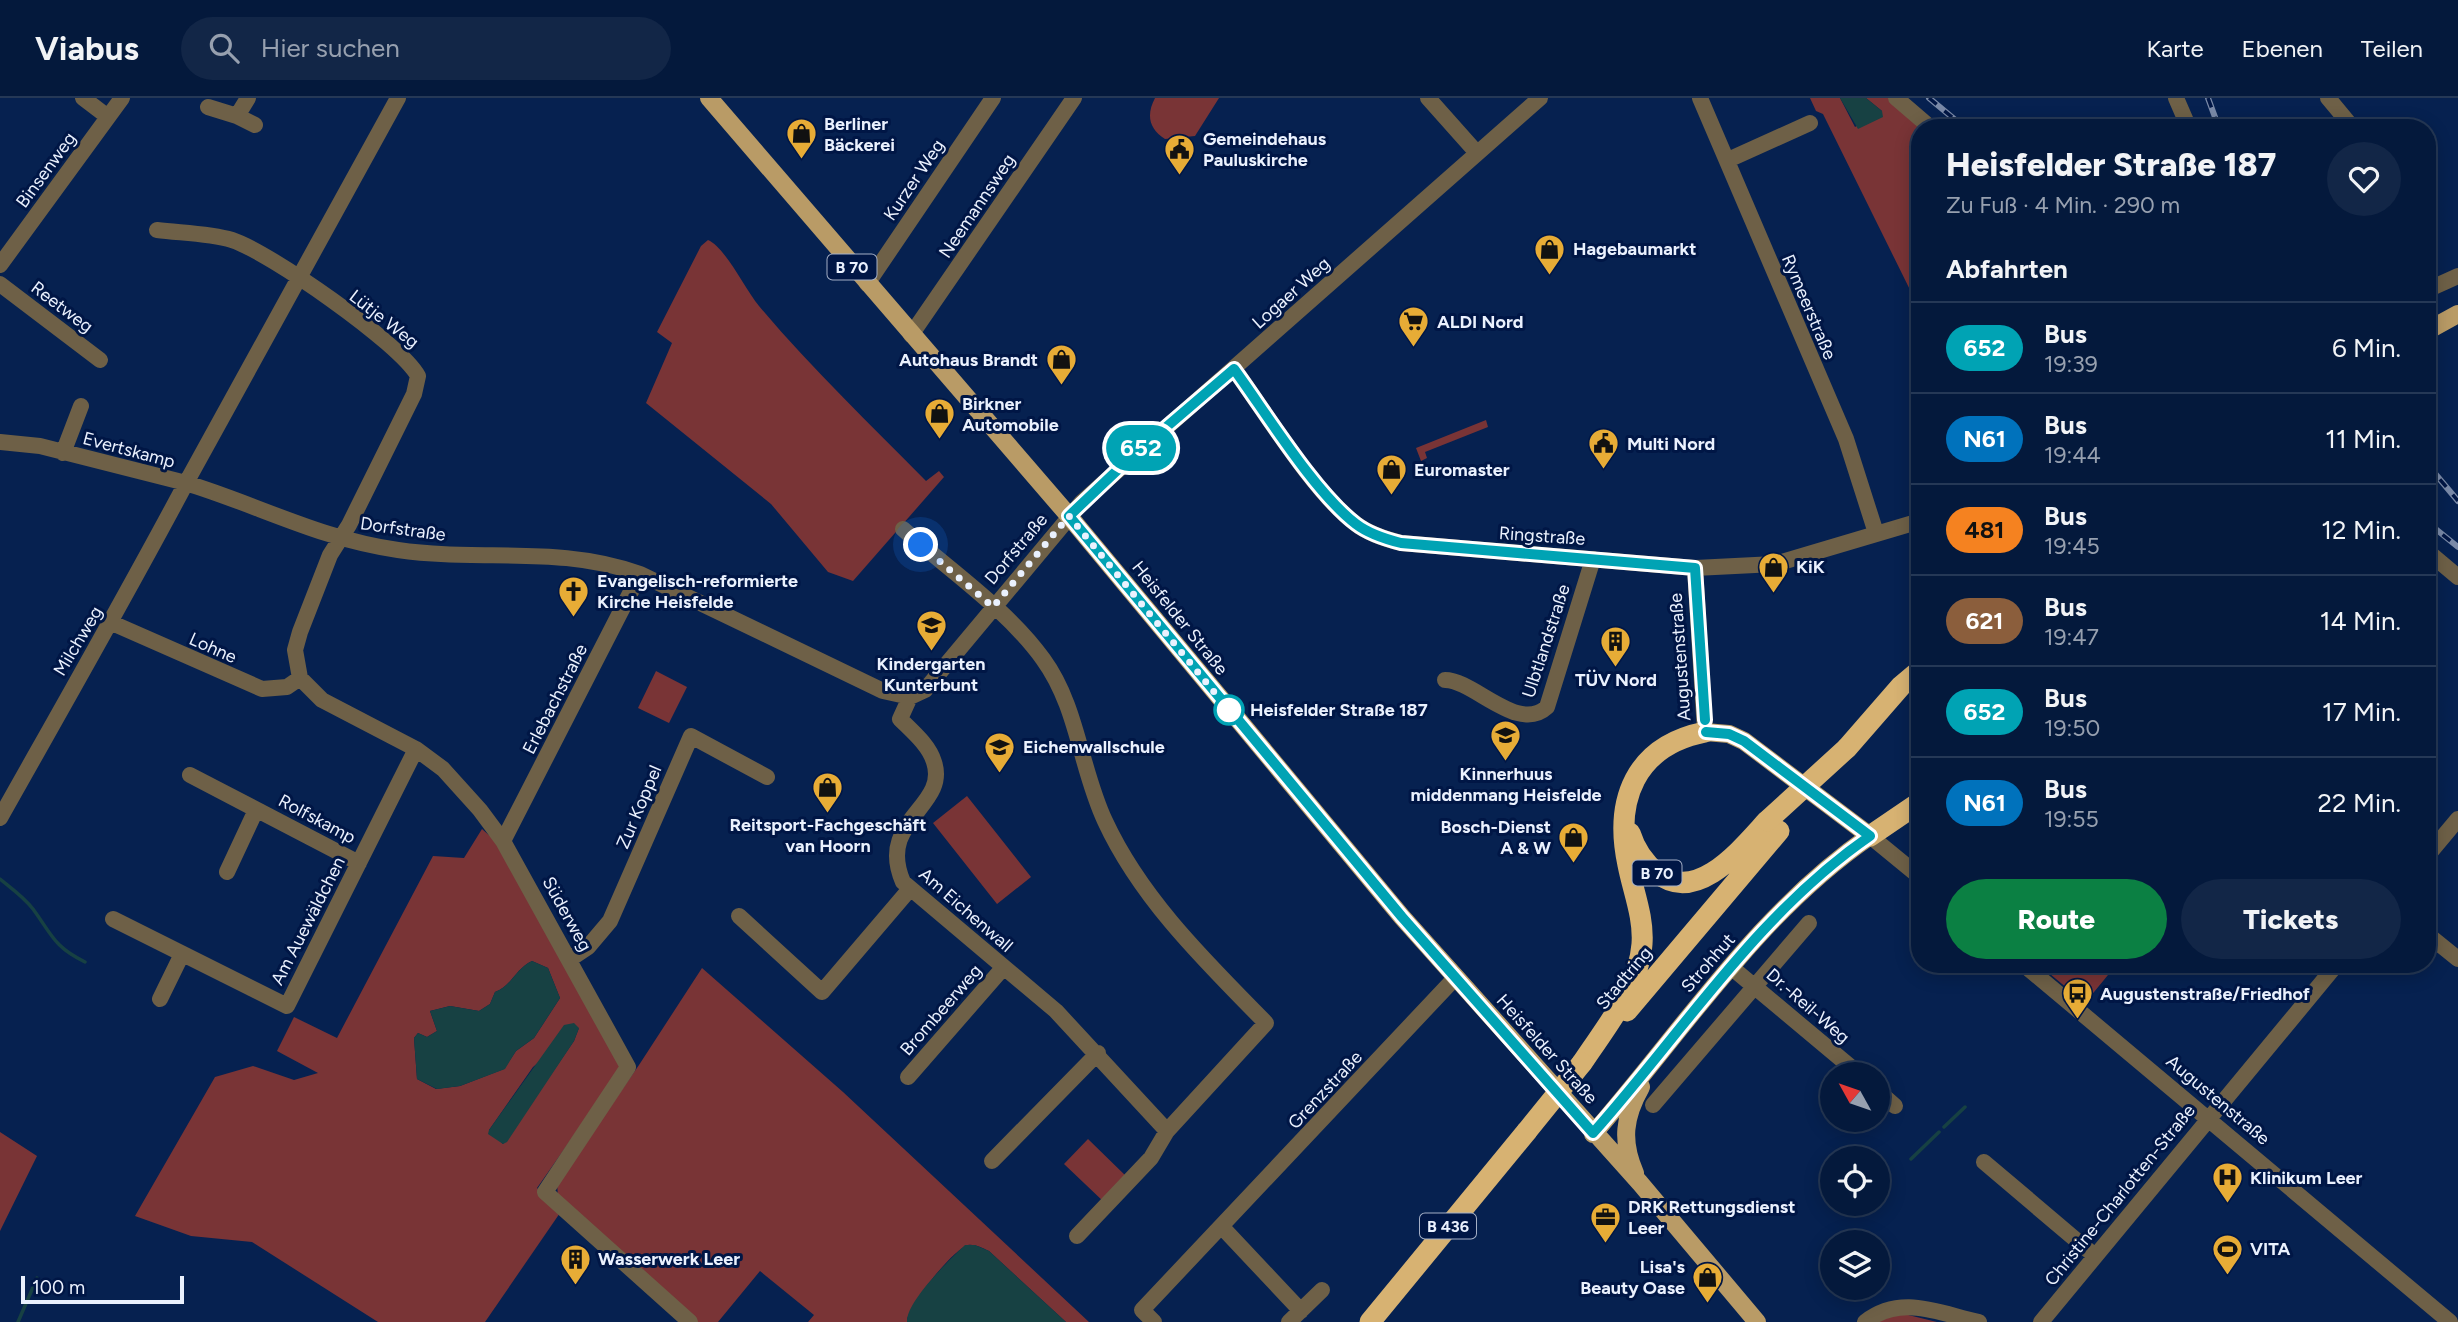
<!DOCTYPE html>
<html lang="de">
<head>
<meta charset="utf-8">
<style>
	:root { --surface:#04193c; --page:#122647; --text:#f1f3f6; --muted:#97a0af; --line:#253856; --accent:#0b8043 }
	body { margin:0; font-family:Figtree,sans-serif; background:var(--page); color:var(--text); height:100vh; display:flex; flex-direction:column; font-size:26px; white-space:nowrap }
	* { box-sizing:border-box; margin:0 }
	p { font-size:23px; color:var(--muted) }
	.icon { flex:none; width:38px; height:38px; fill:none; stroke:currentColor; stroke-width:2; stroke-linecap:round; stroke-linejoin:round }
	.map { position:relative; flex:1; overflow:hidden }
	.panel { position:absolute; left:1911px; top:21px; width:525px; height:854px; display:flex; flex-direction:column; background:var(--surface); border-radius:28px; box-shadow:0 4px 18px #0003,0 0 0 2px var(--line) }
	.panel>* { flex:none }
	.badge { padding:0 14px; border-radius:23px; font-size:24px; line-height:46px }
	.needle { width:46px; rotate:310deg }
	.buttons { position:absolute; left:1820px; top:964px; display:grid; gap:14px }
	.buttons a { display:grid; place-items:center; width:70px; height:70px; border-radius:50%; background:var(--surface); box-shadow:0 4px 18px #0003,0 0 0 2px var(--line); font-size:35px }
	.scale { position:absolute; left:21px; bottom:18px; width:163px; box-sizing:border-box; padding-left:7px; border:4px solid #eaf1fe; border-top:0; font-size:19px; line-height:24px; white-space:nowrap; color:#eaf1fe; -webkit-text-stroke:5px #001645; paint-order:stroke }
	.you { position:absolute; width:35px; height:35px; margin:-18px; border:5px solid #fff; border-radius:50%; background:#1a73e8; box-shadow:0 0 0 10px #1a73e833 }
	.map>.badge { position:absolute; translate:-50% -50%; box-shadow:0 0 0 4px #fff }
	h2 { padding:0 35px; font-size:26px; line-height:63px }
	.round { display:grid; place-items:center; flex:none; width:74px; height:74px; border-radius:37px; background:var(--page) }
	.overview { display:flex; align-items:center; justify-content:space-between; height:119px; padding:0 35px }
	h1 { font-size:33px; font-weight:800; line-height:52px }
	.primary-button { display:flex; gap:14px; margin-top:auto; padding:14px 35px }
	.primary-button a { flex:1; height:80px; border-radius:42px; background:var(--accent); color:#fff; font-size:28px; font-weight:800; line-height:80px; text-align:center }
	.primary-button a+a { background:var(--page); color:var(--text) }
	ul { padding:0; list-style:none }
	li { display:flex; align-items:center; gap:21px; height:91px; padding:0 35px; border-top:2px solid var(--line) }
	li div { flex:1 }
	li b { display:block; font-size:26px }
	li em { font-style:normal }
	li .badge { min-width:77px; font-weight:700; text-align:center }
	header { display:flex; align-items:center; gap:42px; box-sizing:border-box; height:98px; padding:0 35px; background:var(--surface); border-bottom:2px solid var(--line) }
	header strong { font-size:33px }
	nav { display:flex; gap:38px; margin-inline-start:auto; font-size:24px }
	.search { width:490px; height:63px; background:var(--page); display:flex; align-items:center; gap:18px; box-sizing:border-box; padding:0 24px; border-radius:38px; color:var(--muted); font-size:26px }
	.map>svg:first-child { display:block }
</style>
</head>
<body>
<header>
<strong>Viabus</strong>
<div class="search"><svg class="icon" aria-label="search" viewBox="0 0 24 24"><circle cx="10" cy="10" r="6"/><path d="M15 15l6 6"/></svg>Hier suchen</div>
<nav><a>Karte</a><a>Ebenen</a><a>Teilen</a></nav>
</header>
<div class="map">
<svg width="2458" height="1224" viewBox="0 0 2458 1224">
	<rect width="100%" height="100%" fill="#062150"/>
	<path fill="#793436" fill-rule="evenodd" d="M1155,0h64l-24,38 -30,3c-16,-10 -19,-24 -10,-41z
		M1810,0h30l15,29 27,-16 -16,-13h27l27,30v182l-97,-196 -7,-3z
		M708,142c17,7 37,49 51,66 52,62 110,117 167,175l13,-10 5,6 -91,104 -25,-9 -57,-68 -125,-101 26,-60 -15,-11 44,-86z
		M1486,322l2,7 -63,25 2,6 -6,3 -5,-13z
		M656,573l31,16 -18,36 -31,-15z
		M967,698l64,81 -34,27 -64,-81z
		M482,731l19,17 120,222 -84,120 25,22 -77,112h-107l-126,-80 -61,-6 -56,-20 80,-139 38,-11 41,14 24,-7 -41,-22 17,-34 43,21 96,-182 31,2zM532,863l16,7 12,30 -26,40 -18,13 -12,18 -44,17 -24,3 -19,-10 -3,-41 4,-5 9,4 10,-6 -7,-20 20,-5 29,5 11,-7 5,-12c16,-5 21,-24 37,-31zM579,930l-5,13 -71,103 -14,-14 44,-63z
		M2038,866h79l-32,39z
		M702,870l141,124 246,230h-23l-77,-71c-7,-3 -14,-7 -21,-6 -15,4 -62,63 -61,77h-99l6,-7 -54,-44 -42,51h-26l-134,-124 -1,-15 82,-118z
		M0,1034l37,24 -37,75z
		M1088,1041l41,40 -24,24 -41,-39z
		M1900,1215l37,9h-60z"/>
	<path fill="#174143" d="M1840,0h26l16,13 1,6 -25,12z
		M532,863l16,7 12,30 -26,40 -18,13 -11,18 -45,17 -23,3 -20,-10 -3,-41 4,-5 9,4 10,-6 -7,-20 20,-5 29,5 11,-7 5,-12c16,-5 21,-24 37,-31z
		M574,925l5,5 -5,13 -67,101 -4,2 -15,-10 1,-4 75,-105z
		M965,1147h10l14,6 77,71h-159c-1,-20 42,-62 58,-77z"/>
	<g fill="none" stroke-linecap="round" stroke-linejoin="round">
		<path stroke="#174143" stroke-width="3.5" d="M0,781c11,9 24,18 33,30 19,26 21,38 52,53
			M1944,1029l21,-20
			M1911,1061l28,-27
			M18,1224l19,-44"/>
		<path stroke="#6e6047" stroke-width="16" d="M83,0l25,19
			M398,0l-212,385c72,22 137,57 212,67 82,12 163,-5 242,24l243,117 27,6 15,-7 157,-188 458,-404
			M1428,0l49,55
			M1700,0l146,341 30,94
			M1896,0l35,30
			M2176,0l13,30
			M2328,0l25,30
			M208,9l29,9 11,-18
			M237,18l18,9
			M1728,62l82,-37
			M157,132c24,3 52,3 75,10 37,12 168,103 186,136l-4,18 -65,131 -19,30 -30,77 -5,18 5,28 22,22 94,49 27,20 37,41 23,31 125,226 -83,125 145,130
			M0,167l122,-167
			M0,186l100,76
			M867,186l126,-186
			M2427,192l31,-14
			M911,237l163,-237
			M1234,271c32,44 80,124 122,155 13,10 29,15 45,19l294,25 80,-4 145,-43
			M0,344l40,4 146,37c-60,113 -123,223 -186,335
			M63,355l18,-47
			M903,431c45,40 105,81 140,130 35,48 37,109 62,162 36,78 101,141 161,202l-99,108
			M2427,453l31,26
			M1695,470l10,164
			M112,525l150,66 25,-2 13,-9
			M1445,582c29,0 73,54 102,27l46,-148
			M910,599l-10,22c12,12 29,26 34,43 15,45 -58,58 -31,120l153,129 111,120 -16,27 -74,78
			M190,677l169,88
			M1870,738l50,41
			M503,743l137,-267
			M2427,758l31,-37
			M227,774l29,-62
			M739,818l83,76 87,-102
			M113,821l174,87 129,-257
			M2427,836l31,25
			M570,861l18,-12 22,-26 81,-185 76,41
			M2023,866l427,358
			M1731,869l128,107
			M160,901l22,-45
			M908,979l95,-109
			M1878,993l17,15
			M1653,1007l156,-182
			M992,1063l106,-108
			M1984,1064l111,94
			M1222,1129l79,84
			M1154,1224l-12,-12 313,-332
			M1289,1224l33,-32
			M1865,1224c36,-28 73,-9 114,0
			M2041,1224l296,-358"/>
		<path stroke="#b99b66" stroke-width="18" d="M709,0l360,418 333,401 238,266 117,139
			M2427,233l31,-17
			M1593,1036c90,-103 164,-220 277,-298l-126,-95 -15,-7 -24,-2
			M1635,1075c-14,-32 -11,-56 6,-86"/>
		<path stroke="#d7b272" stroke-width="21" d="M1847,650l54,-62 19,-16
			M1630,735c5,16 13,29 27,40 40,32 85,-25 110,-52
			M1870,738l50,-34
			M1627,913l152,-180
			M1582,965c23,-35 57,-75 60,-119 2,-27 -9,-53 -14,-79 -14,-65 7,-119 77,-133
			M1370,1224l157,-191"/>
		<defs>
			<path id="rail" d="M1929,0l36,30
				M2208,0l11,30
				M2427,366l31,37
				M2427,424l31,25"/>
		</defs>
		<use href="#rail" stroke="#7a8aa8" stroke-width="6"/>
		<use href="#rail" stroke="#001645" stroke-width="3.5" stroke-dasharray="10" stroke-linecap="butt"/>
		<path stroke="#d7b272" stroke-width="21" d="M1767,723l80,-73
			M1527,1033l55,-68"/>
	</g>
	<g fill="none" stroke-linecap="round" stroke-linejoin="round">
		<defs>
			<path id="line" d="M1705,622l-10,-152 -294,-25c-16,-4 -32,-9 -45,-19 -41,-31 -90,-111 -122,-155l-105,90 -60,57 333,401 191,216c90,-101 164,-219 277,-297l-126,-95 -15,-7 -23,-2"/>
		</defs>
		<use href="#line" stroke="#fff" stroke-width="16"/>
		<use href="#line" stroke="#00a3b4" stroke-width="10"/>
		<path stroke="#eaf1fe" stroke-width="7" stroke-dasharray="0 12.6" d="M921,447l72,62 76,-91 160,194"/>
	</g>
	<defs>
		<symbol id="shop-pin" viewBox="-11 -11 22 30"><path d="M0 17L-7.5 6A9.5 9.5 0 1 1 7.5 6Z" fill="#e7ac36" stroke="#001645"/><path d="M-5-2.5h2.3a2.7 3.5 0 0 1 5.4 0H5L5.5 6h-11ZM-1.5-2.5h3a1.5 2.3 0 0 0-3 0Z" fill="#111"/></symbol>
		<symbol id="civic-pin" viewBox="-11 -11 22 30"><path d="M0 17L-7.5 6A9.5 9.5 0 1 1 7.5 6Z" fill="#e7ac36" stroke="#001645"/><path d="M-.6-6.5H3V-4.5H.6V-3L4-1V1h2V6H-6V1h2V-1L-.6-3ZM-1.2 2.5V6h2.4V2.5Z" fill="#111"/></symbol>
		<symbol id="supermarket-pin" viewBox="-11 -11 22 30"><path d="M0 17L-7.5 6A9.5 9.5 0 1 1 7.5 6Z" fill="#e7ac36" stroke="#001645"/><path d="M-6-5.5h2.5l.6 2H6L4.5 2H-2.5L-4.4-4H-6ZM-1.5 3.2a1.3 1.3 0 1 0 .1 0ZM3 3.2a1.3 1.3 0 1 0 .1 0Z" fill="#111"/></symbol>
		<symbol id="church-pin" viewBox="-11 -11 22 30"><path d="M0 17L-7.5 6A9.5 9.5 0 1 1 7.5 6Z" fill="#e7ac36" stroke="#001645"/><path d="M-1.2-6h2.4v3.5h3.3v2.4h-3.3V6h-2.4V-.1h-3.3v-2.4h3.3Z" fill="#111"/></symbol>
		<symbol id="school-pin" viewBox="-11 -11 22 30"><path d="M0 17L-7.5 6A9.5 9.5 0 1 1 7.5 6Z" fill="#e7ac36" stroke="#001645"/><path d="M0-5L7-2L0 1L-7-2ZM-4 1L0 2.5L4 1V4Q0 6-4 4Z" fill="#111"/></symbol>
		<symbol id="building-pin" viewBox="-11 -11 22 30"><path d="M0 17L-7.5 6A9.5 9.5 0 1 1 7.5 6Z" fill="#e7ac36" stroke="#001645"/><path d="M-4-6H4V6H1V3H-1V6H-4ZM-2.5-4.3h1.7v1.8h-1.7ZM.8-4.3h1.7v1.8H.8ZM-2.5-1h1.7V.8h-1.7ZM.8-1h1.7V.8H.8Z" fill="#111"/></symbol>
		<symbol id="bus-pin" viewBox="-11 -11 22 30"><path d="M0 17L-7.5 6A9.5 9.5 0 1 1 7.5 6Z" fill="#e7ac36" stroke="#001645"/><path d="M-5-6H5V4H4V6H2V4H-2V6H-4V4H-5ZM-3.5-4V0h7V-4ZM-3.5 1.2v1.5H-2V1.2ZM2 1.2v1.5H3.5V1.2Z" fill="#111"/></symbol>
		<symbol id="hospital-pin" viewBox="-11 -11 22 30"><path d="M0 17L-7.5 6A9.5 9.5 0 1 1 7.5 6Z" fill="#e7ac36" stroke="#001645"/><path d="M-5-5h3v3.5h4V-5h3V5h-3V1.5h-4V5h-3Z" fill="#111"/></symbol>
		<symbol id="office-pin" viewBox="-11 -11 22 30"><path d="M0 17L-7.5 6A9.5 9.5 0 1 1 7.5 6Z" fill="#e7ac36" stroke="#001645"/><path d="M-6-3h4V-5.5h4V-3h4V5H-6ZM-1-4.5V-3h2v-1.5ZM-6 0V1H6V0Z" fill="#111"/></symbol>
		<symbol id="stadium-pin" viewBox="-11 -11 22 30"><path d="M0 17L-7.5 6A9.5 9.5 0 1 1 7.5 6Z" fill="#e7ac36" stroke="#001645"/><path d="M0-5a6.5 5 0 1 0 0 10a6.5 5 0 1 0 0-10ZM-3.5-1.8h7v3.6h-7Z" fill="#111"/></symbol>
	</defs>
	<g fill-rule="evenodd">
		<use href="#shop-pin" x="784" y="18" width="35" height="47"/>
		<use href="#civic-pin" x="1162" y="34" width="35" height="47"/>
		<use href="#shop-pin" x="1532" y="134" width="35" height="47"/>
		<use href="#supermarket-pin" x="1396" y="206" width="35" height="47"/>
		<use href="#shop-pin" x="1044" y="244" width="35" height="47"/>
		<use href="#shop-pin" x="922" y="298" width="35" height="47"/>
		<use href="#civic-pin" x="1586" y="328" width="35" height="47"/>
		<use href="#shop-pin" x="1374" y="354" width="35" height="47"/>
		<use href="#shop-pin" x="1756" y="452" width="35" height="47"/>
		<use href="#church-pin" x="556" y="476" width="35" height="47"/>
		<use href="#school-pin" x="914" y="510" width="35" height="47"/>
		<use href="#building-pin" x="1598" y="526" width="35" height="47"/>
		<use href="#school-pin" x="1488" y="620" width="35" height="47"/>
		<use href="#school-pin" x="982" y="632" width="35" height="47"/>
		<use href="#shop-pin" x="810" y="672" width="35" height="47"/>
		<use href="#shop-pin" x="1556" y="722" width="35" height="47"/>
		<use href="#bus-pin" x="2060" y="878" width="35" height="47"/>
		<use href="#hospital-pin" x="2210" y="1062" width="35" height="47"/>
		<use href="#office-pin" x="1588" y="1102" width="35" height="47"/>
		<use href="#stadium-pin" x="2210" y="1134" width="35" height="47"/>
		<use href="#building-pin" x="558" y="1144" width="35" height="47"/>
		<use href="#shop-pin" x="1690" y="1162" width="35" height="47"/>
	</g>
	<circle fill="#fff" stroke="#00a3b4" stroke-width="3.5" cx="1229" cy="612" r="14"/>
	<g text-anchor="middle" stroke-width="6" stroke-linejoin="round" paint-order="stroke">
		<g fill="#001645" stroke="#a4afc6" stroke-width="2">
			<rect x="827.5" y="156.5" width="49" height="25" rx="5"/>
			<rect x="1632.5" y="762.5" width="49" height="25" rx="5"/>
			<rect x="1420" y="1115.5" width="56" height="25" rx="5"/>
		</g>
		<g font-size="16" font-weight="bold" fill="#eaf1fe">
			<text x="852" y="175">B 70</text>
			<text x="1657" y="781">B 70</text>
			<text x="1448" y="1134">B 436</text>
		</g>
		<g font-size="18" font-weight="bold" fill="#eaf1fe" stroke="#001645" text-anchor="start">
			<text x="824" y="32">Berliner<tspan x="824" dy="21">Bäckerei</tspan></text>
			<text x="1203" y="47">Gemeindehaus<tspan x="1203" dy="21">Pauluskirche</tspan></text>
			<text x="1573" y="157">Hagebaumarkt</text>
			<text x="1437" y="230">ALDI Nord</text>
			<text x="1038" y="268" text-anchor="end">Autohaus Brandt</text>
			<text x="962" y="312">Birkner<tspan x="962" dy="21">Automobile</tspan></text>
			<text x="1627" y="352">Multi Nord</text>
			<text x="1414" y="378">Euromaster</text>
			<text x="1796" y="475">KiK</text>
			<text x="597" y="489">Evangelisch-reformierte<tspan x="597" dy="21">Kirche Heisfelde</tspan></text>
			<text x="931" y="572" text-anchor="middle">Kindergarten<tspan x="931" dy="21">Kunterbunt</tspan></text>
			<text x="1616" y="588" text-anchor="middle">TÜV Nord</text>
			<text x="1023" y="655">Eichenwallschule</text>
			<text x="1506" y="682" text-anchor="middle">Kinnerhuus<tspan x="1506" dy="21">middenmang Heisfelde</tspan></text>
			<text x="828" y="733" text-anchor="middle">Reitsport-Fachgeschäft<tspan x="828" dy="21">van Hoorn</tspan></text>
			<text x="1551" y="735" text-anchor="end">Bosch-Dienst<tspan x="1551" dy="21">A &amp; W</tspan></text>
			<text x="2100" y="902">Augustenstraße/Friedhof</text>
			<text x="2250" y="1086">Klinikum Leer</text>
			<text x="1628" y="1115">DRK Rettungsdienst<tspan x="1628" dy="21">Leer</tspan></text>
			<text x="2250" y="1157">VITA</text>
			<text x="598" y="1167">Wasserwerk Leer</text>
			<text x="1685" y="1175" text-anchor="end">Lisa's<tspan x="1685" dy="21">Beauty Oase</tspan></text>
		</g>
		<g font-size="18" fill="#eaf1fe" stroke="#001645">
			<text transform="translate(46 72) rotate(-54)" y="6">Binsenweg</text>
			<text transform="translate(914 82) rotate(-56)" y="6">Kurzer Weg</text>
			<text transform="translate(977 108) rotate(-56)" y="6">Neemannsweg</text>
			<text transform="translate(1291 195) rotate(-42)" y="6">Logaer Weg</text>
			<text transform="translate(62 209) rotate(37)" y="6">Reetweg</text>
			<text transform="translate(1809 209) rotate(67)" y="6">Rymeerstraße</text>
			<text transform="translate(384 221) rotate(38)" y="6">Lütje Weg</text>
			<text transform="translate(129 352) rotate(15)" y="6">Evertskamp</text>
			<text transform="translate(403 431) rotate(8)" y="6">Dorfstraße</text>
			<text transform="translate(1542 438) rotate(4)" y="6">Ringstraße</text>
			<text transform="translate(1016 451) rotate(-50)" y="6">Dorfstraße</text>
			<text transform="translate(1180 520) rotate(51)" y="6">Heisfelder Straße</text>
			<text transform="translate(78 543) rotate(-59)" y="6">Milchweg</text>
			<text transform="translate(1546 543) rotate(-72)" y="6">Ulbtlandstraße</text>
			<text transform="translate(213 550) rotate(24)" y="6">Lohne</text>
			<text transform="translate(1680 559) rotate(-94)" y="6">Augustenstraße</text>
			<text transform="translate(555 601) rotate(-63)" y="6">Erlebachstraße</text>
			<text transform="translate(639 709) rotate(-67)" y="6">Zur Koppel</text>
			<text transform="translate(317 721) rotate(28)" y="6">Rolfskamp</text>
			<text transform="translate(966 812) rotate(41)" y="6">Am Eichenwall</text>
			<text transform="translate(567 816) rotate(61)" y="6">Süderweg</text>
			<text transform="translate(308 823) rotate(-63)" y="6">Am Auewäldchen</text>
			<text transform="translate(1708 865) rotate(-49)" y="6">Strohhut</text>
			<text transform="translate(1624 880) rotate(-50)" y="6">Stadtring</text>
			<text transform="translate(1808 908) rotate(41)" y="6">Dr.-Reil-Weg</text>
			<text transform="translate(941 912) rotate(-49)" y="6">Brombeerweg</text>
			<text transform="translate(1547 951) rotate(48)" y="6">Heisfelder Straße</text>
			<text transform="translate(1325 992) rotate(-47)" y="6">Grenzstraße</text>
			<text transform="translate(2218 1002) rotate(40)" y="6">Augustenstraße</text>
			<text transform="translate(2120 1097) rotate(-51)" y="6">Christine-Charlotten-Straße</text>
		</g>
		<g font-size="18" font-weight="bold" fill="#eaf1fe" stroke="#001645" text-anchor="start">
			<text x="1250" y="618">Heisfelder Straße 187</text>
		</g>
	</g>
</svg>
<div class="buttons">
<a><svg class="needle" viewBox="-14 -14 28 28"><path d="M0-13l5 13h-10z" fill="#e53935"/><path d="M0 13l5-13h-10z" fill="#97a0af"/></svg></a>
<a><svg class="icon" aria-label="locate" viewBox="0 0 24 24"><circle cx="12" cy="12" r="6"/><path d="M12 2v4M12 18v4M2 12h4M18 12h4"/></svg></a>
<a><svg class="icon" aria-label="layers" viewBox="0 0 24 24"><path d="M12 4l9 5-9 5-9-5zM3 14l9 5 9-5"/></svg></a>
</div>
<div class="scale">100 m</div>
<div class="you" style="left:921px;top:447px"></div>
<b class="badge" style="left:1141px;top:350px;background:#00a3b4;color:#fff">652</b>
<section class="panel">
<div class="overview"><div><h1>Heisfelder Straße 187</h1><p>Zu Fuß · 4 Min. · 290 m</p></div><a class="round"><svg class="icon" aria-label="heart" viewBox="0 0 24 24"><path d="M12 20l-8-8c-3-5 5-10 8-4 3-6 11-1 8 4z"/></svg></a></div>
<h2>Abfahrten</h2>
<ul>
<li><span class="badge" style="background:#00a3b4;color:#fff">652</span><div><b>Bus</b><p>19:39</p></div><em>6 Min.</em></li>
<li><span class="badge" style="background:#0072bc;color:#fff">N61</span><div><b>Bus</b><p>19:44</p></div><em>11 Min.</em></li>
<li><span class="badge" style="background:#f58220;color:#111">481</span><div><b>Bus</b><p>19:45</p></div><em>12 Min.</em></li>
<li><span class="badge" style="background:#8b5e3c;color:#fff">621</span><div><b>Bus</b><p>19:47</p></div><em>14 Min.</em></li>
<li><span class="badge" style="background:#00a3b4;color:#fff">652</span><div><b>Bus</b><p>19:50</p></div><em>17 Min.</em></li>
<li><span class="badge" style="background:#0072bc;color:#fff">N61</span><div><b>Bus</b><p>19:55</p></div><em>22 Min.</em></li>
</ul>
<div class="primary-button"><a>Route</a><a>Tickets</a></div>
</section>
</div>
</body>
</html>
